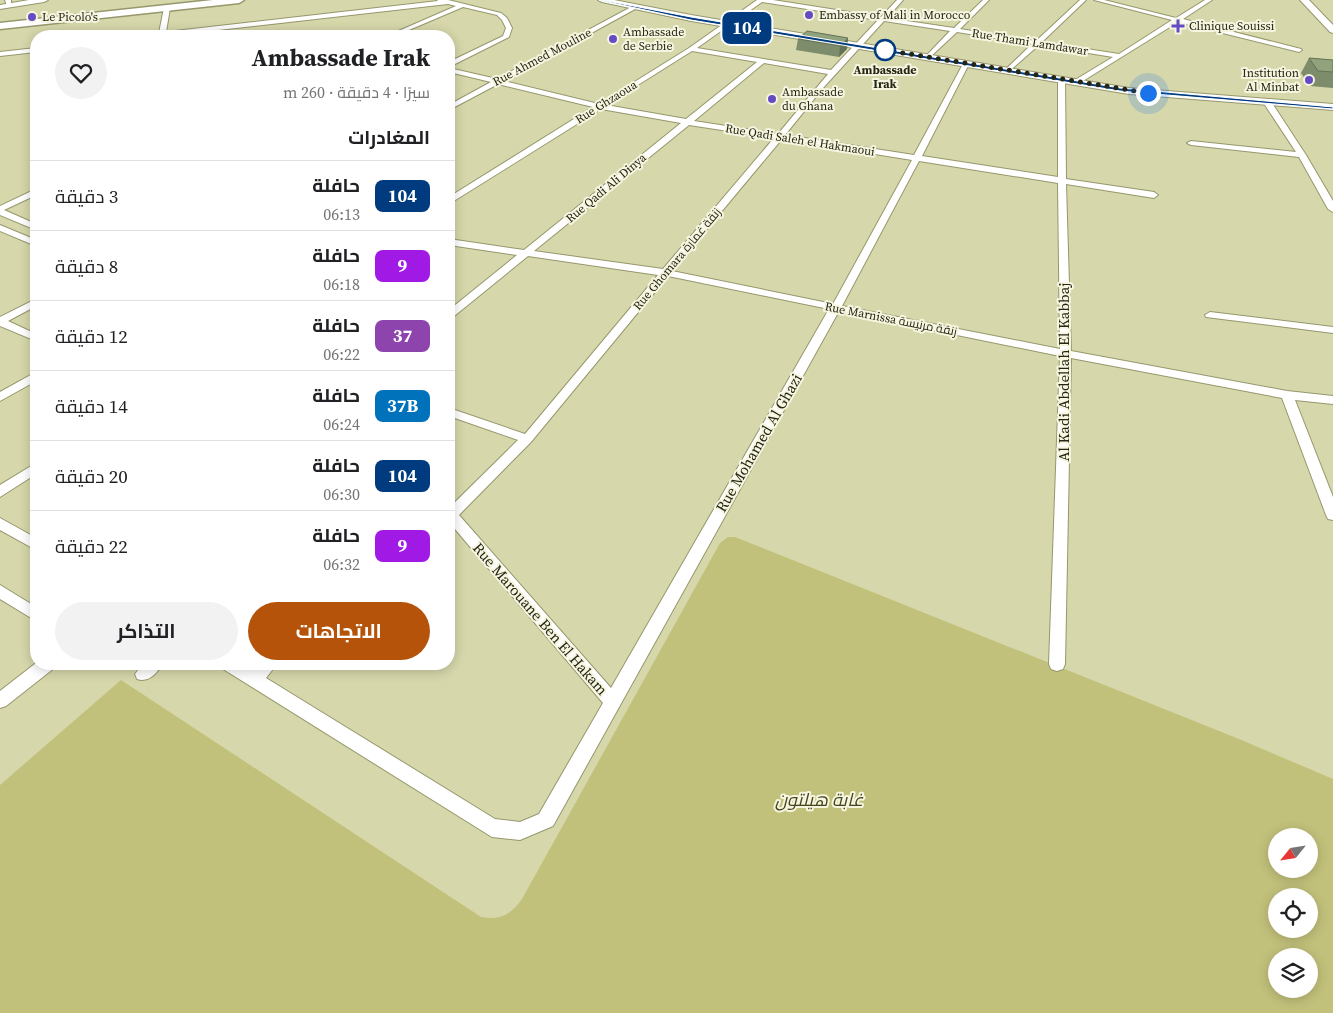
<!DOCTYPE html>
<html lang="ar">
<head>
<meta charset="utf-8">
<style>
	:root { --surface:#fff; --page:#f2f2f2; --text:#202124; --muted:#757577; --line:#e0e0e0; --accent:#b45309 }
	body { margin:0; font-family:"Source Serif 4",Cairo,serif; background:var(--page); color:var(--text); direction:rtl; height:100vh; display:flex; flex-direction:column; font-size:19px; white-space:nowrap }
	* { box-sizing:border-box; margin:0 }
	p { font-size:16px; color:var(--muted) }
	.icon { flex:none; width:28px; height:28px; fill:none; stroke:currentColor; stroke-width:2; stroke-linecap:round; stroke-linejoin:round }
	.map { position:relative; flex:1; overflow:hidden; direction:ltr }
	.details { position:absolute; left:30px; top:30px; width:425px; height:640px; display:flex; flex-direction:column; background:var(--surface); border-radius:20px; box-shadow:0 2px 12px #0003; direction:rtl }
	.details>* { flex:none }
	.badge { padding:0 10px; border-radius:8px; font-size:18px; line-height:32px }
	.needle { width:32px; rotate:240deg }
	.buttons { position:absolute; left:1268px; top:828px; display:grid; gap:10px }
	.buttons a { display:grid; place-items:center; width:50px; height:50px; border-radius:50%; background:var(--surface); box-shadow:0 2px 12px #0003; font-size:25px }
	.you { position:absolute; width:25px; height:25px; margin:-12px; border:4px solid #fff; border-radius:50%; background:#1a73e8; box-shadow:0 0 0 8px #1a73e833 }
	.map>.badge { position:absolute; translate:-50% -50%; box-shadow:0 0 0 2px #fff }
	h2 { padding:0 25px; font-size:19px; line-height:45px }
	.round { display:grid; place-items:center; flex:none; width:52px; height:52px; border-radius:26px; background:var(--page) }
	.overview { display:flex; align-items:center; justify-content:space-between; height:85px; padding:0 25px }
	h1 { font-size:24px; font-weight:700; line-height:38px }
	.cta { display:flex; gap:10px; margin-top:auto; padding:10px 25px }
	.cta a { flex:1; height:58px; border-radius:30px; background:var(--accent); color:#fff; font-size:20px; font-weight:700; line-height:58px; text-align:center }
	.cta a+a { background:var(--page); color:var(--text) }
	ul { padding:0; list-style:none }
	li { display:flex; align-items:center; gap:15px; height:70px; padding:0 25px; border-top:1px solid var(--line) }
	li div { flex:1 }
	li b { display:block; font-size:19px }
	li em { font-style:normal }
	li .badge { min-width:55px; font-weight:700; text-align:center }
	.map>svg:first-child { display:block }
</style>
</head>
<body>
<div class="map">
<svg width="1333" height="1013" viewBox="0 0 1333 1013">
	<rect width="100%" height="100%" fill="#d6d7aa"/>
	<path fill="#c2c17b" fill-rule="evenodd" d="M728,537h7l504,202 94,40v234h-1333v-228l121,-105 360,237c18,4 31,-3 41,-18l198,-356zM1276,836h33v33h-33zM1276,896h33v33h-33zM1276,956h33v33h-33z"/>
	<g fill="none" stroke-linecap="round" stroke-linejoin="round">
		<defs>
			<path id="minor" d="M5,0h6v6h-4z
				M437,0h11l53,13 6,5 5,10 -3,9 -60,30v-5l54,-26 3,-8 -4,-8 -5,-5 -34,-8 -68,29h-8l69,-30 -8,-2 -283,32h-18l12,-3 5,-25 3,-2 3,2 -4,24 272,-31z
				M757,0h16l108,17 16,-17h6l-16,18 67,10 29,-28h6l-29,29 76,12 44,-41h6l-44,42 77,12 53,-34 -78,-20h10l72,18 29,-18h7l-29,19 118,30 1,1 -3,2 -121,-30 -100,62h-3v-4l38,-23 -74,-12 -32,28 -2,-1v-2l27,-26 -75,-12 -29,27 -3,-2 1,-1 24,-25 -66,-10 -61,67 -38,47 129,20 49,-91 3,-2 3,2 -47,92 136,21v-97l7,-2 1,101 88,13 4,3 -4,3 -88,-14 5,167 216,40 46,5v8l-38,-4 38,97v23l-5,-1 -2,-4 -44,-117 -211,-40 -6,306 -2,5 -6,2 -6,-2 -2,-5 11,-308 -221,-45 -286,515 -33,14 -28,-3 -269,-168 -2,-5h21l10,6 7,-6h18l-11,14 229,141 25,3 19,-8 64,-111 -154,-181v-14l69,-68 -69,-24v-8l76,26 133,-159 -130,-19 -75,61 -4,1v-8l68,-55 -68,-10v-6l75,11 157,-127 -80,-14 -152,95v-7l144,-90 -95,-23 -49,26v-5l42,-23 -42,-10v-4l48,11 136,-73h4v2l-133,73 95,23 90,-56zM762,2l116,18 -47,50 -134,-22zM692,51l65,11 -71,57 -80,-14zM764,63l64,11 -50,60 -84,-13zM689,125l85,13 -111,131 -129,-18zM782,139l130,21 -79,144 -161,-33zM919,161l139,22 2,166 -218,-43zM668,276l161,33 -218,379 -152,-173 72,-73z
				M36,48v4l-36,4v-4z
				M1264,100h6l36,55 27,46v11l-5,-3 -29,-52 -108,-12 -4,-2 4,-2 105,11 -33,-50z
				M36,189v6l-32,15 32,14v6l-36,-15v-9z
				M0,225l36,15v6l-36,-15z
				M36,299v7l-28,15 28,13v7l-36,-15v-9z
				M1210,312l123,15v6l-127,-16 -1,-2z
				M36,372v9l-36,20v-9z
				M36,463v11l-36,23v-12z
				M0,518l36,20v12l-36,-20z
				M0,585l36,22v14l-36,-22z
				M36,663l19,1 -2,5 -47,37 -6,2v-17z
				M143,664h19c-5,10 -14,19 -25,15l-2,-5z"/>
			<path id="secondary" d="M29,0h19l-4,2 -44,7v-4z
				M598,0h16l77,15 438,73 204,16v6l-204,-16 -438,-73 -89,-19z
				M1300,0h9l24,25v8l-3,-1z"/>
			<path id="primary" d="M213,0h31l-5,3 -239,26v-6z"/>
		</defs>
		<use href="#minor" stroke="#97976d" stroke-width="2"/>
		<use href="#secondary" stroke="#97976d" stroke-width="2"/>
		<use href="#primary" stroke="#97976d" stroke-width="3"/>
		<use href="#minor" fill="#fff" fill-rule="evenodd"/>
		<use href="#secondary" fill="#fff" fill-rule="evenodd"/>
		<use href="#primary" fill="#fff" fill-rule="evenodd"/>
	</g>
	<path fill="#7d8c6b" d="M848,38l-1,11 -8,8 -43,-7 2,-11z
		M1309,58l24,2v28l-23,-2 -9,-13z"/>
	<path fill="#667257" d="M848,38l-1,11 -8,8 1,-11z"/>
	<path fill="#91a37c" stroke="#667257" d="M807,31l41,7 -8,8 -42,-7z
		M1309,58l24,2v12l-15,-1z"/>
	<path fill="#003b80" stroke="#fff" d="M599,0h3l89,17 429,71 213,19v2l-213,-18 -429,-71z"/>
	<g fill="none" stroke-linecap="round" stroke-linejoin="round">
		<path stroke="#252514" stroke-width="5" stroke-dasharray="0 9" d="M885,50l263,43"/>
	</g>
	<g fill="#644bc4" stroke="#f6f6e0" stroke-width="2">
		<circle cx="809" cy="15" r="5"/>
		<circle cx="32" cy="17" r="5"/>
		<path d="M1175.5 18.5h5v5h5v5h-5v5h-5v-5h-5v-5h5z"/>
		<circle cx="613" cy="39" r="5"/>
		<circle cx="1309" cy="80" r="5"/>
		<circle cx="772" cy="99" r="5"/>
	</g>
	<circle fill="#fff" stroke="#003b80" stroke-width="2.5" cx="885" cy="50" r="10"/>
	<g text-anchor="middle" stroke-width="4" stroke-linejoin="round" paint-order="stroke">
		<g font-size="12" fill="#252514" stroke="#f6f6e0" text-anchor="start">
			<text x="819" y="19">Embassy of Mali in Morocco</text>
			<text x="42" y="21">Le Picolo's</text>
			<text x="1189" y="30">Clinique Souissi</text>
			<text x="623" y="36">Ambassade<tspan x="623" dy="14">de Serbie</tspan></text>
			<text x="1299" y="77" text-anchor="end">Institution<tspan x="1299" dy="14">Al Minbat</tspan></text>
			<text x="782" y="96">Ambassade<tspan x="782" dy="14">du Ghana</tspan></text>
		</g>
		<g font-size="12" fill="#252514" stroke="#f6f6e0">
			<text transform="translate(1030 42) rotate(9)" y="4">Rue Thami Lamdawar</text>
			<text transform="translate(542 57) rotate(-28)" y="4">Rue Ahmed Mouline</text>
			<text transform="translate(606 102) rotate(-32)" y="4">Rue Ghzaoua</text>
			<text transform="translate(800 140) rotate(9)" y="4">Rue Qadi Saleh el Hakmaoui</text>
			<text transform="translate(606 188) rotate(-40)" y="4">Rue Qadi Ali Dinya</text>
			<text transform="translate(677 259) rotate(-50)" y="4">Rue Ghomara زنقة غمارة</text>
			<text transform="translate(891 319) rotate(11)" y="4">Rue Marnissa زنقة مرنيسة</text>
		</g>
		<g font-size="12" font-weight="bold" fill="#252514" stroke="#f6f6e0">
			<text x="885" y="74">Ambassade<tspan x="885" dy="14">Irak</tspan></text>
		</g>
		<g font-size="15" fill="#252514" stroke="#f6f6e0">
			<text transform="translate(1064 372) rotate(-90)" y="5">Al Kadi Abdellah El Kabbaj</text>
			<text transform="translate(759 443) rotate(-60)" y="5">Rue Mohamed Al Ghazi</text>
			<text transform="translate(540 619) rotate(49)" y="5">Rue Marouane Ben El Hakam</text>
		</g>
		<g font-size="18" font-style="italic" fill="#45441c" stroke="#f6f6e0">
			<text x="819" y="806">غابة هيلتون</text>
		</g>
	</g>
</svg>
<div class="buttons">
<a><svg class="needle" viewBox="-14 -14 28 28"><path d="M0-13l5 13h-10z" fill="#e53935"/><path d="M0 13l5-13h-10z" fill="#757577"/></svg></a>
<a><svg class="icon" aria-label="locate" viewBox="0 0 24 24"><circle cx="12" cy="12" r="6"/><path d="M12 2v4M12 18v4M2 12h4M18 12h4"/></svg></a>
<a><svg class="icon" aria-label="layers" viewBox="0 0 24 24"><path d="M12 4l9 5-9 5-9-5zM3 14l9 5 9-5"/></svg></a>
</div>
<div class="you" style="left:1148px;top:93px"></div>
<b class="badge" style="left:747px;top:28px;background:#003b80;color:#fff">104</b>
<section class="details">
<div class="overview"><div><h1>Ambassade Irak</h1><p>سيرًا · 4 دقيقة · 260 m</p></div><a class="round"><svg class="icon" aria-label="heart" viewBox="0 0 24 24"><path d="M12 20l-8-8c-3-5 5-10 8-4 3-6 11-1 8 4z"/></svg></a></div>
<h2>المغادرات</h2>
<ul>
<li><span class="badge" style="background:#003b80;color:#fff">104</span><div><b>حافلة</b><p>06:13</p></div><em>3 دقيقة</em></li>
<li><span class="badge" style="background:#a019e5;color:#fff">9</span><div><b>حافلة</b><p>06:18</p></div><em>8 دقيقة</em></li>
<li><span class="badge" style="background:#8e44ad;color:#fff">37</span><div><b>حافلة</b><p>06:22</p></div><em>12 دقيقة</em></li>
<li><span class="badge" style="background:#0072bc;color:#fff">37B</span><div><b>حافلة</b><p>06:24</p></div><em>14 دقيقة</em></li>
<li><span class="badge" style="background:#003b80;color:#fff">104</span><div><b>حافلة</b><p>06:30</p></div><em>20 دقيقة</em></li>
<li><span class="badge" style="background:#a019e5;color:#fff">9</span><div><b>حافلة</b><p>06:32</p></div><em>22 دقيقة</em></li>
</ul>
<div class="cta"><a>الاتجاهات</a><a>التذاكر</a></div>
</section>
</div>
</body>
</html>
